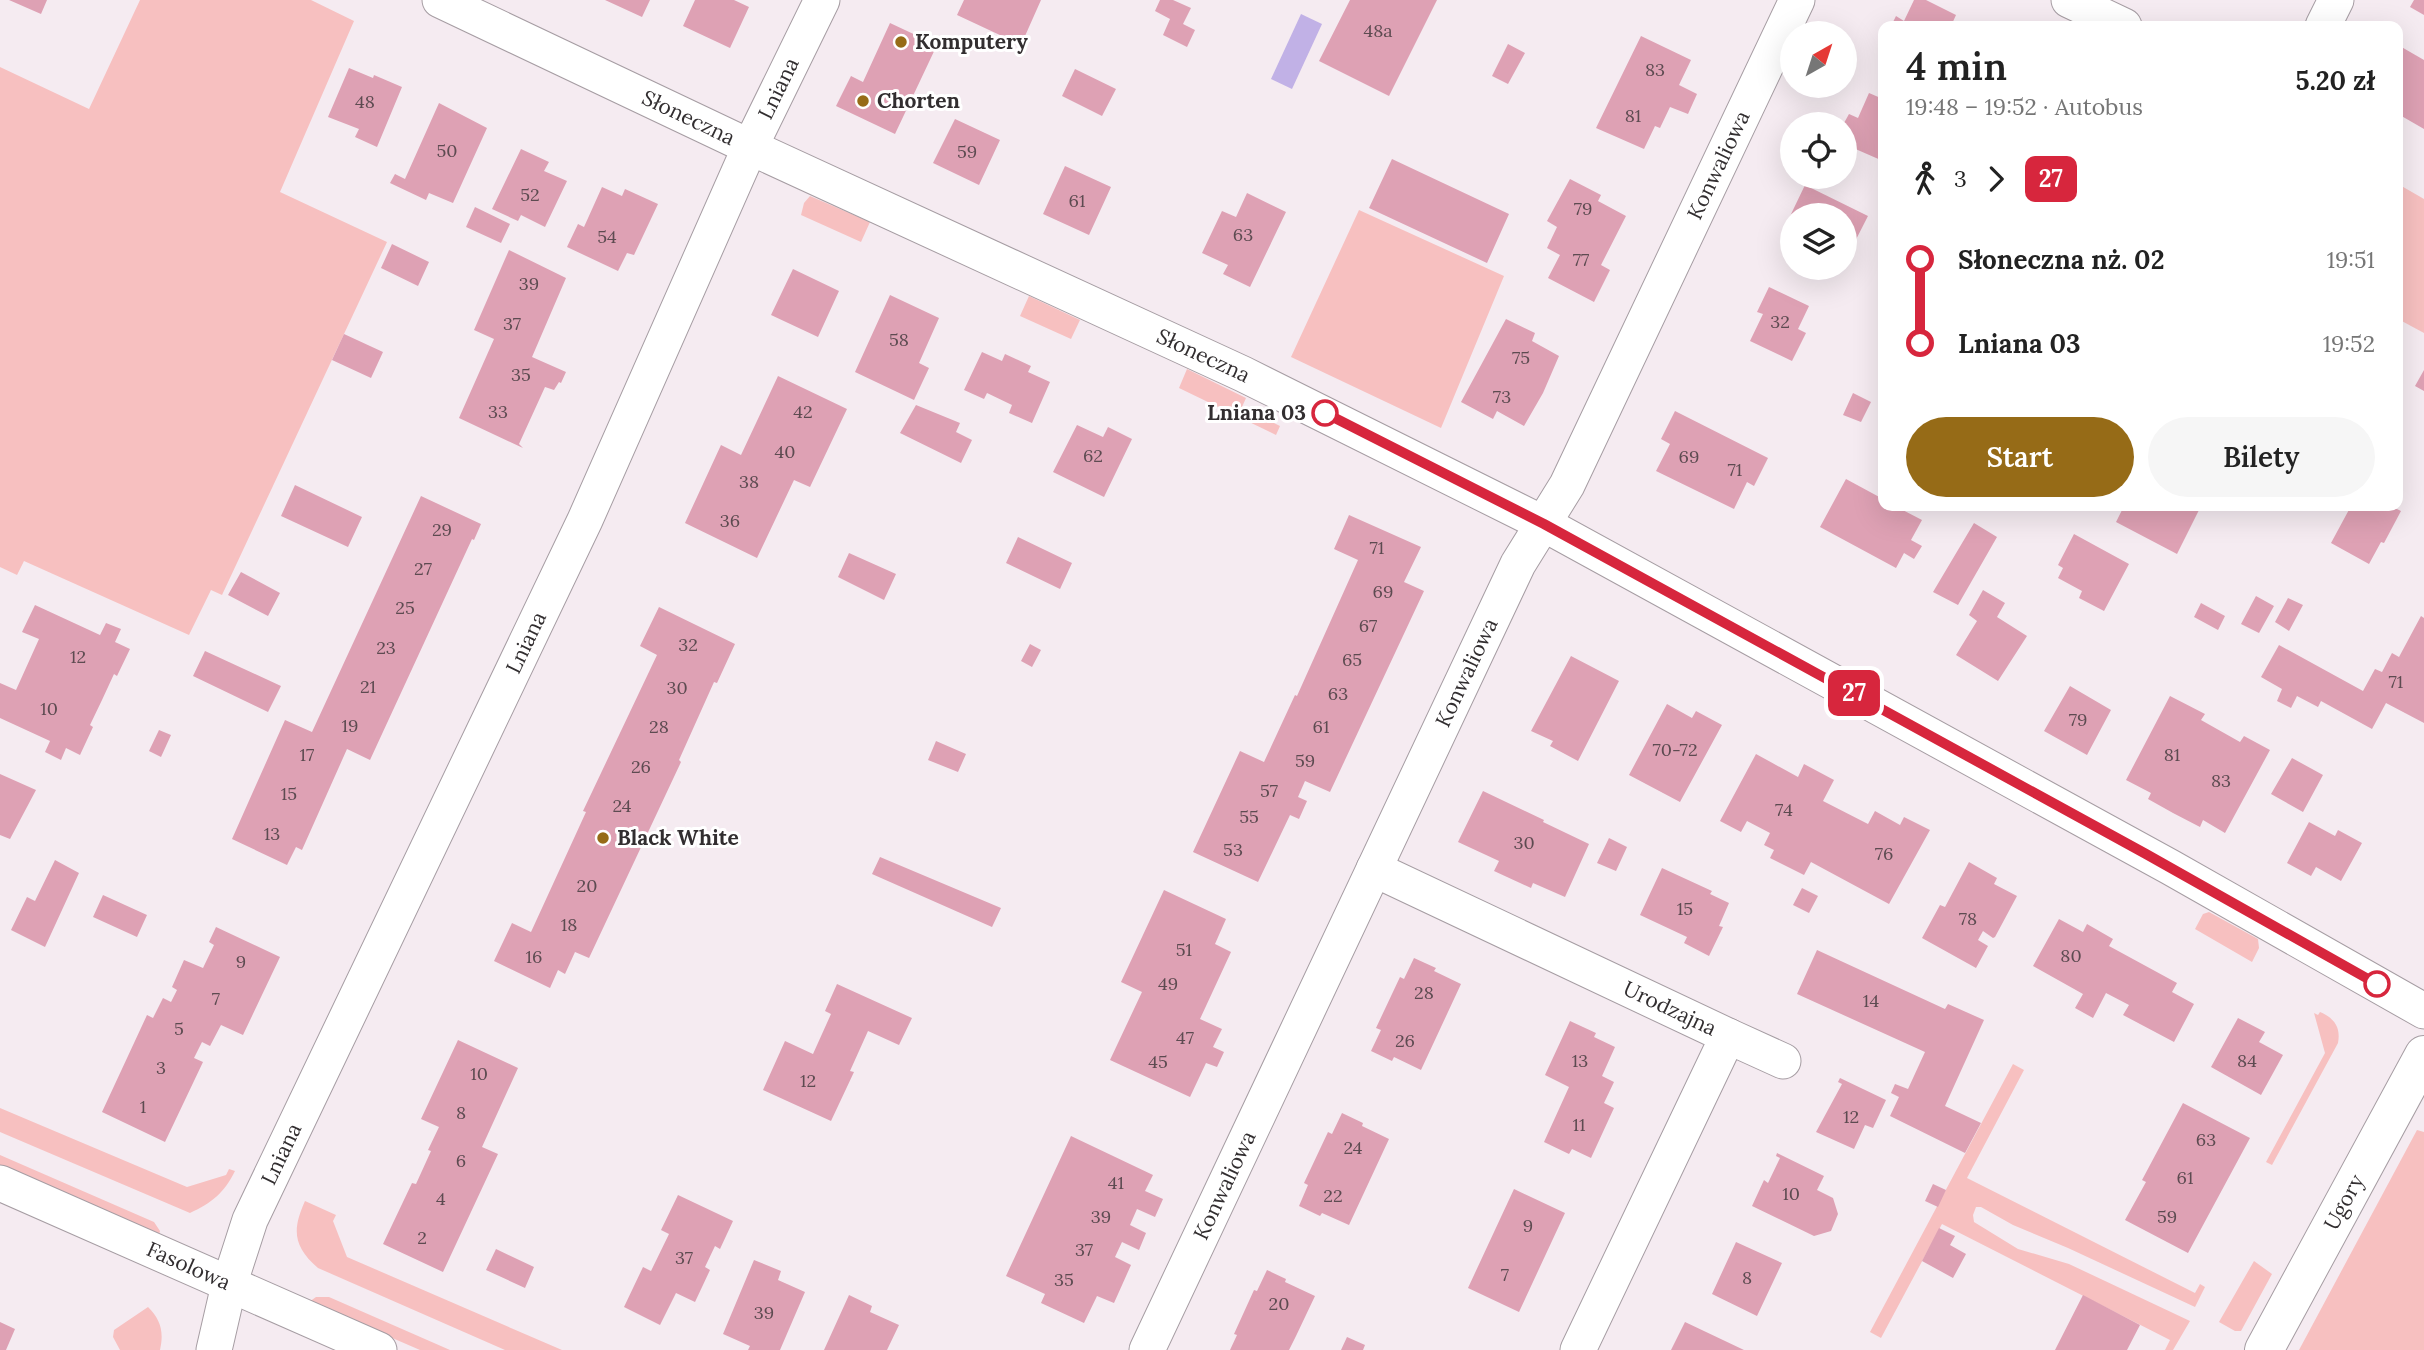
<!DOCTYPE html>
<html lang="pl">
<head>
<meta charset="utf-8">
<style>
	:root { --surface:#fff; --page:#f6f6f6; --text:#222; --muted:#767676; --accent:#966b17 }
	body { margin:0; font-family:Lora,serif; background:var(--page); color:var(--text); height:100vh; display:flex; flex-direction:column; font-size:26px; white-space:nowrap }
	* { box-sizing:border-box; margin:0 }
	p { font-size:23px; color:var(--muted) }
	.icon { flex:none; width:38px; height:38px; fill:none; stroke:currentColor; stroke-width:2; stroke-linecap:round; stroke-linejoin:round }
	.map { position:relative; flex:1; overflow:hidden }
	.sheet { position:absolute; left:1878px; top:21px; width:525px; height:490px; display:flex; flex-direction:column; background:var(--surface); border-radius:14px; box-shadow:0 7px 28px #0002 }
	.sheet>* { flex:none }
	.badge { padding:0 14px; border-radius:10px; font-size:24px; line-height:46px }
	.needle { width:46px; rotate:39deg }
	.tools { position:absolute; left:1780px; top:21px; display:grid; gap:14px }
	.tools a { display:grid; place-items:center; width:77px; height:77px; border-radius:50%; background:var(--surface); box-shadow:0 7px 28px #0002; font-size:35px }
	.map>.badge { position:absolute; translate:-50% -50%; box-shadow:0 0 0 4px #fff }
	.legs { display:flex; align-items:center; gap:10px; height:77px; padding:0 28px; font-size:23px }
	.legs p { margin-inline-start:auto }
	.overview { display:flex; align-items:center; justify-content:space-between; height:119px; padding:0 28px }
	h1 { font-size:38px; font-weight:600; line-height:52px }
	.action { display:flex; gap:14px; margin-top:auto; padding:14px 28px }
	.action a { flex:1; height:80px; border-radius:42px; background:var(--accent); color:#fff; font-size:28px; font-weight:600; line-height:80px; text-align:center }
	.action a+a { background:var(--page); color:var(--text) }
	ul { padding:0 28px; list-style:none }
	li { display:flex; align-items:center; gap:24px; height:84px; font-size:26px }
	li i { display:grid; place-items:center; width:10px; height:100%; margin:0 9px; background:currentColor }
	li i::after { content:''; width:18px; height:18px; margin:-9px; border:5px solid; border-radius:50%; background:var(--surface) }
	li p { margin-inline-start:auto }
	li:first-child i { background:linear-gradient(#0000 50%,currentColor 0) }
	li:last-child i { background:linear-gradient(currentColor 50%,#0000 0) }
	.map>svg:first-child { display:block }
</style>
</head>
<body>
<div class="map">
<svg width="2424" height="1350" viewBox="0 0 2424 1350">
	<rect width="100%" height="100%" fill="#f5ebf1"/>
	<path fill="#f7c0c0" d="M140,0h171l43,21 -74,171 107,50 -165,353 -11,-5 -22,45 -165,-74 -7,14 -17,-8v-500l89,42z
		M2398,184l26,15v134l-26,-14z
		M810,196l60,26 -9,20 -60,-27 3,-12z
		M1359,210l145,66 -63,152 -150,-71z
		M1029,296l51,24 -9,19 -51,-23z
		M1187,369l59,29 -4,9 38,19 -4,9 -97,-47z
		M2209,912l49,27 1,9 -7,14 -57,-33 8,-15z
		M2320,1012c14,6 21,15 18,31l-66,122 -6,-3 59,-109 -11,-40 4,2z
		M2013,1064l11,6 -57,108 228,115 5,-9 5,3 -10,20 -127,-59 -55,-23 -32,-18h-5l-3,8 1,7 44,27 51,15 121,57 -17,29h-8l5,-10 -228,-116 -61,114 -11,-6z
		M0,1108l187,79 39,-12 3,-6 6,2c-11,22 -23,32 -45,42l-190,-81z
		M2417,1130l7,2v218h-125z
		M0,1155l154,67 6,9 -1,4 -159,-68z
		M305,1201l31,14 -3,6 14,36 215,93h-57l-187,-82c-25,-22 -26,-38 -13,-67z
		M2254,1261l18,13 -31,57h-6l-16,-9z
		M316,1297h13l121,53h-30l-111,-48z
		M148,1307c13,13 16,25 12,43h-40l-7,-13 1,-7z"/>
	<path fill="#c1b1e6" d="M1301,14l21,10 -30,65 -21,-10z"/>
	<path fill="#dea1b4" d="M9,0h38l-6,14z
		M605,0h45l-8,17z
		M695,0h39l15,7 -19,41 -47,-22z
		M964,0h77l-20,45 -64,-30z
		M1160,0h13l18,8 -8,16 12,6 -8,17 -24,-12 7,-16 -15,-8z
		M1350,0h87l-48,96 -70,-35z
		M1914,0h12l30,15 -5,11h-60l5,-10 8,5z
		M2414,0h10v15l-14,-8z
		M890,23l47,22 -42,89 -59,-28 15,-30 12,6z
		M1641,36l50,24 -12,25 18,9 -9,20 -18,-7 -10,21 -5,-2 -11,23 -48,-21z
		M1508,44l17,9 -17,31 -16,-8z
		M2398,45l26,15v69l-26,-15z
		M349,68l24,10 1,-3 28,12 -25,60 -22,-10 4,-8 -31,-12z
		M1075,69l41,20 -14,27 -40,-20z
		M1869,93l14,6v62l-39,-17v-21l5,-9 9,4z
		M439,103l48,25 -34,75 -24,-10 -3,7 -36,-17 5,-9 10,5z
		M955,119l45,21 -21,45 -46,-22z
		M521,149l28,13 -5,9 23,10 -22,46 -24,-12 -3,6 -26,-12z
		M1392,159l117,55 -22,49 -118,-55z
		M1065,166l46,21 -22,48 -46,-21z
		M1570,179l31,16 -3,6 28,15 -25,49 9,5 -16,32 -46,-24 12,-23 -13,-7 10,-21 -10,-6z
		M1805,185l63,31 -24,47v-48h-52v26l-11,-6z
		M602,187l20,9 3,-7 33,15 -24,51 -7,-2 -9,18 -51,-24 11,-23 6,3z
		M1247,193l39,19 -36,75 -27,-13 5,-9 -26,-12 20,-42 14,6z
		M475,207l35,17 -9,19 -35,-16z
		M392,244l37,18 -11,24 -37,-18z
		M509,250l57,28 -34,79 34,15 -5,11 -2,-1 -5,8 -9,-3 -26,57 4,4 -64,-30 35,-79 -20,-9z
		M793,269l46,22 -21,46 -47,-22z
		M1769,287l40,19 -11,23 8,4 -14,28 -42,-20 13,-27 -6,-2z
		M890,295l49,23 -20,45 10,5 -15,32 -59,-28z
		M1506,319l29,14 -3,8 27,15 -16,37 -19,33 -27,-15 -4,8 -32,-17z
		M344,334l39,18 -12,26 -39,-18z
		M982,352l20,9 3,-7 26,12 -3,6 22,10 -18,41 -23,-10 3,-8 -25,-12 -3,6 -20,-9z
		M2424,370v21l-9,-5z
		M778,376l69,33 -37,78 -16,-7 -37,78 -72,-35 36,-78 20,10z
		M1853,393l18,9 -10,20 -18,-7z
		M916,405l44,18 -4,9 16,8 -11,23 -61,-30z
		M1675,411l93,47 -14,28 -7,-4 -13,27 -78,-38 14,-27 -9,-5z
		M1077,425l26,12 5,-10 24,12 -28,58 -51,-25z
		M1846,479l37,20v7h12l27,14 -11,20 11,6 -8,13 -10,-6 -8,15 -76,-41z
		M295,485l67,32 -14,30 -67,-31z
		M421,496l60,28 -7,16 -2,-1 -102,221 -23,-11 -45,101 -6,-3 -9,18 -55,-26 53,-119 27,12z
		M2124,506h77l-24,48 -61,-32z
		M2351,506h40l10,5 -17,32 -3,-1 -12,22 -38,-21z
		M1349,515l72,32 -17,35 20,9 -94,201 -25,-11 -7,16 9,4 -8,18 -9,-4 -32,67 -65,-30 47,-101 24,11 31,-67 2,1 61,-136 -24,-11z
		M1974,523l23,14 -39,68 -25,-13z
		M2074,534l55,30 -25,47 -25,-13 3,-7 -24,-13 5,-10 -5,-3z
		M1018,537l54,26 -12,26 -54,-26z
		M849,553l47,21 -12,26 -46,-23z
		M241,572l39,21 -12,23 -40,-21z
		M1983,590l22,13 -8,14 30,19 -29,45 -42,-26 21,-34 -8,-6z
		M2256,596l18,10 -15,27 -18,-9z
		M2288,598l15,7 -14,26 -14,-9z
		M2201,603l24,13 -7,14 -24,-13z
		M35,605l65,30 6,-12 15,6 -6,13 15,7 -13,27 -3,-2 -12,26 -12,25 3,2 -13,28 -14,-7 -5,12 -16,-8 5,-11 -50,-23v-35l16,7 23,-51 -17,-7z
		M659,607l76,37 -18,39 -3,-1 -35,78 2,2 -92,196 -14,-6 -10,22 -7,-4 -8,18 -56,-27 18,-38 19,9 55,-120 -3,-1 74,-156 -17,-9z
		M2421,616l3,2v105l-38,-20 -14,26 -51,-28 -3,6 -21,-11 -6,12 -14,-7 5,-12 -21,-12 18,-32 84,46 12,-22 7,3 10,-19 7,4z
		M1030,644l11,6 -9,17 -11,-6z
		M205,651l76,35 -13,26 -75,-36z
		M1571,656l48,25 -41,80 -28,-15 3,-5 -22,-10z
		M2070,686l41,24 -24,45 -43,-24z
		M2170,696l35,18 -4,6 39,22 4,-6 26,14 -45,83 -22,-13 -3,7 -27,-14 -25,-14 3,-6 -25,-13z
		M1667,704l25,14 4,-7 26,14 -42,77 -51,-27z
		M159,730l12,5 -10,22 -12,-6z
		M936,741l30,13 -8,18 -30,-12z
		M1756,754l42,23 6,-13 30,16 -11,21 45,23 7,-13 25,14 4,-8 26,13 -41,74 -78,-42 -7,13 -34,-17 4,-8 -10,-5 6,-12 -23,-12 -6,11 -21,-11z
		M2292,758l31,17 -20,37 -32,-18z
		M0,774l36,16 -26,49 -10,-4z
		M1483,791l61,29 -1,2 46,22 -24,53 -32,-14 -2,5 -37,-17 5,-10 -41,-19z
		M2309,822l26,14 3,-6 24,13 -21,38 -25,-14 -5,9 -24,-13z
		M1609,838l18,9 -11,24 -19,-8z
		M880,857l121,51 -9,19 -120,-53z
		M55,860l24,13 -34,74 -34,-17 16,-33 8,4z
		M1969,862l28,16 -3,6 23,12 -22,41 -2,1 -10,-7 -5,9 10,6 -12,22 -54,-30 18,-33 5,2z
		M1662,868l50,23 -2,3 19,9 -10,23 4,1 -14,29 -25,-13 3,-6 -47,-22z
		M1802,888l16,8 -9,17 -16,-8z
		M1164,890l62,29 -11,25 16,8 -31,67 22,10 -9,18 11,5 -7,15 -11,-4 -16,34 -80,-37 32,-68 -21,-10z
		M103,895l44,20 -10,22 -44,-20z
		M2059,919l24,13 4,-8 26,15 -4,7 68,37 -5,9 22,12 -20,38 -51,-27 6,-10 -23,-12 -13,25 -18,-10 8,-14 -50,-28z
		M216,927l64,30 -37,78 -22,-10 -11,21 -8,-4 -8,16 9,4 -38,80 -63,-30 45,-97 6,3 10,-20 8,4 6,-12 -5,-3 12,-27 19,8 11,-23 -5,-3z
		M1817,950l128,59 3,-5 36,16 -39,86 36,17 -16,30 -75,-37 9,-19 -8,-4 4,-9 13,5 17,-37 -128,-58z
		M1414,958l22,10 -2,3 27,13 -40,86 -27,-13 -2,4 -21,-10 10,-21 -5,-2 24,-51 4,2z
		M837,984l75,34 -13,27 -31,-14 -18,40 4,1 -23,49 -68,-31 22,-49 28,13 18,-40 -6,-3z
		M2238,1018l27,14 -6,10 24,13 -22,40 -50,-28z
		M1570,1021l26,12 -2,4 21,10 -13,29 12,6 -10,21 10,5 -23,50 -19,-9 -3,5 -25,-12 25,-55 -24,-12z
		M458,1040l60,28 -36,79 16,7 -55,118 -60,-28 29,-61 4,1 15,-33 -3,-1 11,-23 -18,-8z
		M1840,1078l46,22 -13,28 -8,-3 -11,24 -38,-17 26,-48 -4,-2z
		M2183,1103l67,35 -62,115 -63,-33 21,-38 -4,-2z
		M1342,1113l21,10 -1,3 27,13 -40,86 -27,-12 -2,3 -21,-10 9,-21 -4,-2 24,-51 4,2z
		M1071,1136l82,39 -8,16 18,8 -8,18 -18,-8 -7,16 16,8 -7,17 -17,-8 -7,15 16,8 -17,38 -17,-7 -13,27 -43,-20 4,-9 -39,-18z
		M1777,1153l47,23 -7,14 16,8 5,16 -7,17 -17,5 -62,-30 12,-26 4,3 12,-25 -4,-2z
		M1933,1184l13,6 -8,17 -13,-6z
		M1514,1189l51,24 -46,99 -51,-24z
		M678,1195l55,26 -13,28 -5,-3 -10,21 5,3 -15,32 -19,-9 -16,32 -36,-18 19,-40 8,4 18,-37 -8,-4z
		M1939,1228l16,8 -5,9 16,9 -13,24 -31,-17z
		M1736,1242l46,21 -25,53 -45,-22z
		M496,1249l38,18 -9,21 -39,-18z
		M754,1260l27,11 -3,9 27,12 -25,58h-32l2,-4 -27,-12z
		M1267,1270l19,9 -1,3 30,14 -19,40 -7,14h-59l7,-15 -3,-1 20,-44 3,1z
		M849,1295l23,11 -2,6 29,13 -12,25h-63z
		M2083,1295l57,30 -13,25h-72z
		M0,1322l15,7 -9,21h-6z
		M1685,1322l59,28h-73z
		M1347,1337l18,8 -2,5h-22z"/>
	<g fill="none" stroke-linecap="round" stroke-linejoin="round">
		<defs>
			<g id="street">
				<path id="s1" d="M440,0l310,147 493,227 301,150 626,343 254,144"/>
				<path d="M2069,0l55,26"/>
				<path d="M2323,26l13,-26"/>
				<path id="s2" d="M1374,869l354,167 -150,314"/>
				<path d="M1728,1036l55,25"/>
				<path id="s3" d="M0,1183l379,167"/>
				<path id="s4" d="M214,1350l15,-65 21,-65 335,-700 165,-373 72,-147"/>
				<path id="s5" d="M1147,1350l371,-786 49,-79 230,-485"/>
			</g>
			<g id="secondary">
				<path id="s6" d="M2264,1350l160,-295"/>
			</g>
		</defs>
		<use href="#street" stroke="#a69da3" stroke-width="37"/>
		<use href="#secondary" stroke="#a69da3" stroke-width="40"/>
		<use href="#street" stroke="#fff" stroke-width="35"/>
		<use href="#secondary" stroke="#fff" stroke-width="38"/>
	</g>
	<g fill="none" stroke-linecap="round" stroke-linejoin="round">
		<defs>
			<path id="line-1" d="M1325,413l219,111 602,330 231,130"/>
		</defs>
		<use href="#line-1" stroke="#fff" stroke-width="16"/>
		<use href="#line-1" stroke="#d7263d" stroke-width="10"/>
	</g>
	<g fill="#966b17" stroke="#fff" stroke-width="2.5">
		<circle cx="901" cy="42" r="7"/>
		<circle cx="863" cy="101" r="7"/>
		<circle cx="603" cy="838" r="7"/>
	</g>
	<g fill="#fff" stroke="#d7263d" stroke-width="3.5">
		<circle cx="1325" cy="413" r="12"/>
		<circle cx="2377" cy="984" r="12"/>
	</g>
	<g text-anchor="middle" stroke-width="6" stroke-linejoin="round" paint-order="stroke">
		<g font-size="18" fill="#5d4b51">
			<text x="1378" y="37">48a</text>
			<text x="1655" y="76">83</text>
			<text x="365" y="108">48</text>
			<text x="1633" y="122">81</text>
			<text x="447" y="157">50</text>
			<text x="967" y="158">59</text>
			<text x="530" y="201">52</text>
			<text x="1077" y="207">61</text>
			<text x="1583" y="215">79</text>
			<text x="1243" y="241">63</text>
			<text x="607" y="243">54</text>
			<text x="1581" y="266">77</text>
			<text x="529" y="290">39</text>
			<text x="1780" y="328">32</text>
			<text x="512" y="330">37</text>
			<text x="899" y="346">58</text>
			<text x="1521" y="364">75</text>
			<text x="521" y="381">35</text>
			<text x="1502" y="403">73</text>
			<text x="498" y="418">33</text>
			<text x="803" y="418">42</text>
			<text x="785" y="458">40</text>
			<text x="1093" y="462">62</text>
			<text x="1689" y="463">69</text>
			<text x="1735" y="476">71</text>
			<text x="749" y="488">38</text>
			<text x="730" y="527">36</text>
			<text x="442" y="536">29</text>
			<text x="1377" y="554">71</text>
			<text x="423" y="575">27</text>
			<text x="1383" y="598">69</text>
			<text x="405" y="614">25</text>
			<text x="1368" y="632">67</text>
			<text x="688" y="651">32</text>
			<text x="386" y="654">23</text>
			<text x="78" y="663">12</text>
			<text x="1352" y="666">65</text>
			<text x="2396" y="688">71</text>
			<text x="368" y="693">21</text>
			<text x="677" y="694">30</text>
			<text x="1338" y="700">63</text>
			<text x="49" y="715">10</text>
			<text x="2078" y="726">79</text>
			<text x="350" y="732">19</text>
			<text x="659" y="733">28</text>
			<text x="1321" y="733">61</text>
			<text x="1675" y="756">70-72</text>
			<text x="307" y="761">17</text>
			<text x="2172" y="761">81</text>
			<text x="1305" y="767">59</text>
			<text x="641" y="773">26</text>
			<text x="2221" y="787">83</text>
			<text x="1269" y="797">57</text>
			<text x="289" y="800">15</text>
			<text x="622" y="812">24</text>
			<text x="1784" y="816">74</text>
			<text x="1249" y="823">55</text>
			<text x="272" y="840">13</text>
			<text x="1524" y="849">30</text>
			<text x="1233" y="856">53</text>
			<text x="1884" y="860">76</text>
			<text x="587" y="892">20</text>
			<text x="1685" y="915">15</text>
			<text x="1968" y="925">78</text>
			<text x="569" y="931">18</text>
			<text x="1184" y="956">51</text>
			<text x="2071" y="962">80</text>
			<text x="534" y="963">16</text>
			<text x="241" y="968">9</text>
			<text x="1168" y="990">49</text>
			<text x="1424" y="999">28</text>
			<text x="216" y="1005">7</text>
			<text x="1871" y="1007">14</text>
			<text x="179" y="1035">5</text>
			<text x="1185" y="1044">47</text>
			<text x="1405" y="1047">26</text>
			<text x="1580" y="1067">13</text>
			<text x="2247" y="1067">84</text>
			<text x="1158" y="1068">45</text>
			<text x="161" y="1074">3</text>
			<text x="479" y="1080">10</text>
			<text x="808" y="1087">12</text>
			<text x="143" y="1113">1</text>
			<text x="461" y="1119">8</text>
			<text x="1851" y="1123">12</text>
			<text x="1579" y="1131">11</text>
			<text x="2206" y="1146">63</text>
			<text x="1353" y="1154">24</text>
			<text x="461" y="1167">6</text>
			<text x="2185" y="1184">61</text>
			<text x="1116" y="1189">41</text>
			<text x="1791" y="1200">10</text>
			<text x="1333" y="1202">22</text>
			<text x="441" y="1205">4</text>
			<text x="1101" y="1223">39</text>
			<text x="2167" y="1223">59</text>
			<text x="1528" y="1232">9</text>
			<text x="422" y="1244">2</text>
			<text x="1084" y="1256">37</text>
			<text x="684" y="1264">37</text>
			<text x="1505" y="1281">7</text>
			<text x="1747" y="1284">8</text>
			<text x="1064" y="1286">35</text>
			<text x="1279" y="1310">20</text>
			<text x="764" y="1319">39</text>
		</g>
		<g font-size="21" font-weight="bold" fill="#322e30" stroke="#fff" text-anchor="start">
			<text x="915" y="49">Komputery</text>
			<text x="877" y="108">Chorten</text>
			<text x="617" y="845">Black White</text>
		</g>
		<g font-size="21" fill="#322e30" stroke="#fff">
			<text dy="7" stroke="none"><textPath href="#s4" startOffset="1384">Lniana</textPath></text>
			<text dy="7" stroke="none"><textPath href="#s1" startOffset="275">Słoneczna</textPath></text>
			<text dy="7" stroke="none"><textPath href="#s5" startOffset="1316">Konwaliowa</textPath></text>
			<text dy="7" stroke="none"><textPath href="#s1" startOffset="842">Słoneczna</textPath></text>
			<text dy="7" stroke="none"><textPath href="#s4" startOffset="775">Lniana</textPath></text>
			<text dy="7" stroke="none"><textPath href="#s5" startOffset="749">Konwaliowa</textPath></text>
			<text dy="7" stroke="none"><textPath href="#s2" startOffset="327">Urodzajna</textPath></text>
			<text dy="7" stroke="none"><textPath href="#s4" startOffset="208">Lniana</textPath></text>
			<text dy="7" stroke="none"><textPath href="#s5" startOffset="182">Konwaliowa</textPath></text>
			<text dy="7" stroke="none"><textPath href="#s6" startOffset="168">Ugory</textPath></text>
			<text dy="7" stroke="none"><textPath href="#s3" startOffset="206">Fasolowa</textPath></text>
		</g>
		<g font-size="21" font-weight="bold" fill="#322e30" stroke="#fff" text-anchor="end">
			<text x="1306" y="420">Lniana 03</text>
		</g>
	</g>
</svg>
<div class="tools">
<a><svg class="needle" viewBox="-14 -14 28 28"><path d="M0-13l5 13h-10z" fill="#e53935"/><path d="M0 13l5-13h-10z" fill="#767676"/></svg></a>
<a><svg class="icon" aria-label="locate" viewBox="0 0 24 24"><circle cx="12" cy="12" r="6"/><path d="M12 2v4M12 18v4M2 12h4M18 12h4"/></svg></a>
<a><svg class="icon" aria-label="layers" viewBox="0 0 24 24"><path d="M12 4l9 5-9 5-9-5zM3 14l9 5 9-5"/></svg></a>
</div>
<b class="badge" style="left:1854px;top:693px;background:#d7263d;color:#fff">27</b>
<section class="sheet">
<div class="overview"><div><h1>4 min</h1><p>19:48 – 19:52 · Autobus</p></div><b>5.20 zł</b></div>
<div class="legs"><svg class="icon" aria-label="walk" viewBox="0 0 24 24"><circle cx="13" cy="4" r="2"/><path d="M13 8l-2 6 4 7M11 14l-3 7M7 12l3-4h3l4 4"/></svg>3<svg class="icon" aria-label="forward" viewBox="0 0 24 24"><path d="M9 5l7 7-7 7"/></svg><b class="badge" style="background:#d7263d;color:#fff">27</b></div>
<ul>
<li><i style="color:#d7263d"></i><b>Słoneczna nż. 02</b><p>19:51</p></li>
<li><i style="color:#d7263d"></i><b>Lniana 03</b><p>19:52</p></li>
</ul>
<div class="action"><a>Start</a><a>Bilety</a></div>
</section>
</div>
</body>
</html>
